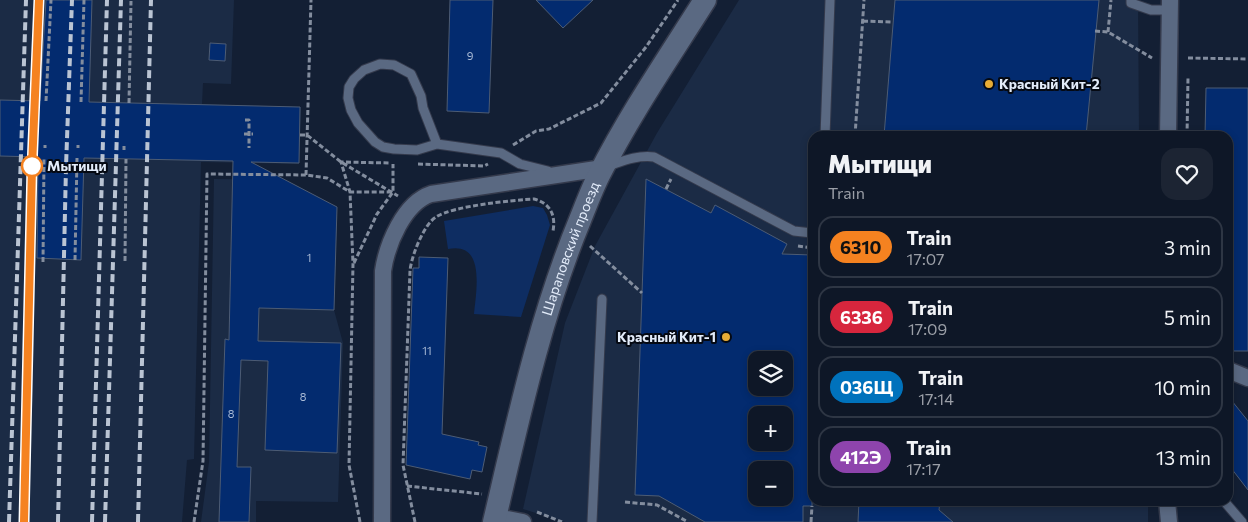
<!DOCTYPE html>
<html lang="en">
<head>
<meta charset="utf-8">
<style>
	:root { --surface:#0e1727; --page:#1c2433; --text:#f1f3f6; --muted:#9b9fa7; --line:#2e3644 }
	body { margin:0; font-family:Commissioner,sans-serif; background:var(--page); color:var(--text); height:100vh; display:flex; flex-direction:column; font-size:19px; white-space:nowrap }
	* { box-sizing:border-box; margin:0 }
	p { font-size:16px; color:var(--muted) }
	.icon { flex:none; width:28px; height:28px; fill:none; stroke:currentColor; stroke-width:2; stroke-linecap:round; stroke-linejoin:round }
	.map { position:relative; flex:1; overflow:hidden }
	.sheet { position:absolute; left:808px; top:131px; width:425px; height:375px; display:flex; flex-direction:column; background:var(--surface); border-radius:15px; box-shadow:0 2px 8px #0003,0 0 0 1px var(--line) }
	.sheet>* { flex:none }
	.badge { padding:0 10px; border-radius:16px; font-size:18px; line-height:32px }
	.tools { position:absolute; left:748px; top:351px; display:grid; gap:10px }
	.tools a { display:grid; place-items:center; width:45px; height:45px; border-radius:10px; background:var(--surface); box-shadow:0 2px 8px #0003,0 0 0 1px var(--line); font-size:25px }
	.map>.badge { position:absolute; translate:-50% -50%; box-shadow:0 0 0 2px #fff }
	.round { display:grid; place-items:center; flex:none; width:52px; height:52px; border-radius:15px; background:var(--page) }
	.head { display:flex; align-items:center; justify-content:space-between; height:85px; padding:0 20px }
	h1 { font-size:24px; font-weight:800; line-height:38px }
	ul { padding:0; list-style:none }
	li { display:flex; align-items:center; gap:15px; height:62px; margin:0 10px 8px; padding:0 10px; border:2px solid var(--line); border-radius:15px }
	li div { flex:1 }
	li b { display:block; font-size:19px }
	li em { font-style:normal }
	li .badge { min-width:55px; font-weight:700; text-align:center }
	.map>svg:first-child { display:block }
</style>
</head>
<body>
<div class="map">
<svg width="1248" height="522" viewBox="0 0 1248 522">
	<rect width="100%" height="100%" fill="#131f34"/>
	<path fill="#1b2b45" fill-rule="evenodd" d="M0,0h234l-3,84 -28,-1 -1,21 99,3 -2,57 -98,-2 -7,297 -7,1 -5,62h-182z
		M739,0h399l1,136h-327v365h336v21h-583l-42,-13 42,-186 30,-77 62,-113zM756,360h28v28h-28zM756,415h28v27h-28zM756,470h28v28h-28z
		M214,179l72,1 -5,128 53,2 9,33 -5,159 -82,-1v21h-55l8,-60z"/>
	<path fill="#0e2d62" d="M533,206l10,2 4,7 3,10 -29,92 -47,-3c2,-22 12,-73 -26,-65l-4,-28z"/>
	<path fill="#032b6f" stroke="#4d5c74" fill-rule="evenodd" d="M46,0h46l-3,102 211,5 -1,56 -48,-1 86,45 -3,103 -75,-2 -1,33 83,2 -4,110 -72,-3 3,-89 -27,-1 -4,107h14l-2,55h-30l6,-183 4,1 4,-179 -149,-3 -3,102 -44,-2 1,-101 -38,-1v-56l40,1z
		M450,0h43l-4,113 -42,-2z
		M536,0h57l-30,28z
		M895,0h204l-13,136h-202z
		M210,43l16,1 -1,17 -16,-1z
		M1206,88h42v263h-20v-215h-23z
		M646,179l65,34 4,-8 72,39 -5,10 30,1v251h-9v16h-98l-46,-26 -24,-1zM756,360h28v28h-28zM756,415h28v27h-28zM756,470h28v28h-28z
		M419,257l29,1 -6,176 37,8 -1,3 9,2 -5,25 -10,-2 -2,9 -64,-14 7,-197h6z
		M1228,396l20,25v69l-20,-26z
		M859,501h81l-1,9 14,12h-95z"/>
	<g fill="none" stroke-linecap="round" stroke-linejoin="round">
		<defs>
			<path id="lane" d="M1131,0v3l20,7h19
				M825,136l5,-136
				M437,144l-14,-36 -2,-12 -10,-22 -17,-9 -14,-1 -16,6 -10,9 -5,8 -1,11 3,12 7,13 17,19 8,5 11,2 23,1 20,-6 64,9 19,11 28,7
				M608,166c15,-5 29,-11 46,-9l140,74 18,2
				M1224,501l18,21
				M592,522l10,-223"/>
			<path id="street" d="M1168,136l2,-136
				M1228,370l20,8
				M1167,501l2,21
				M496,517l27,5
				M382,522l1,-251c4,-27 21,-68 48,-77l172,-26"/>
			<g id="secondary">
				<path id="s1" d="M494,522c24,-102 46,-205 86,-302 6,-15 12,-31 19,-45 31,-61 70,-118 106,-175"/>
			</g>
		</defs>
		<use href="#lane" stroke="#343a4c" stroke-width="11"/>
		<use href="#street" stroke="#343a4c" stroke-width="19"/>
		<use href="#secondary" stroke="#343a4c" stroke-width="25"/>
		<path stroke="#838d9e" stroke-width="3" stroke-dasharray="5 2.5" stroke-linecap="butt" d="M863,21l30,1
			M1095,31l13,1 44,26
			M1108,32l3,-32
			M1188,58l60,1
			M46,101l5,-101
			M81,102l3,-102
			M129,103l2,-102
			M245,120h4v28
			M244,134h9
			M300,135h7l34,27 57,34
			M855,136l9,-136
			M1187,136l1,-58
			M45,145v3
			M78,145v3
			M513,145l23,-14 13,-2 52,-26 45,-56 32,-47
			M124,146v4
			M418,164l66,2 4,-2
			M306,175l5,-175
			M666,189l5,-10
			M590,246l52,47
			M798,246l14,2
			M75,260l2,-102
			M125,261l1,-102
			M43,262l1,-105
			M354,263l23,-49 16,-22v-28
			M407,486l75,8
			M625,502l32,3 31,17
			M537,512l25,10
			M194,522l9,-61 4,-287 99,1 21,3 23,14h43
			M360,522l-11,-57 4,-201 -3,-72 -9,-30 50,1
			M415,522l-12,-57 7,-194c1,-14 14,-47 26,-54 16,-11 78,-17 98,-18 16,4 22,16 19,32
			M811,522l1,-16"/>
		<use href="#lane" stroke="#5a6982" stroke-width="9"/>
		<use href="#street" stroke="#5a6982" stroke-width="16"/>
		<use href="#secondary" stroke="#5a6982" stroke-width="22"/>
		<path stroke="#bac4d3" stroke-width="4" stroke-dasharray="8 4" stroke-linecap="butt" d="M9,522l17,-522
			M24,522l8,-355 7,-167
			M58,522l8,-355 6,-167
			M92,522l15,-522
			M105,522l16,-522
			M138,522l13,-522"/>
	</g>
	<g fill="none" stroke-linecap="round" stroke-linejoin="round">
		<defs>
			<path id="line" d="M24,522l8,-355 7,-167"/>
		</defs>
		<use href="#line" stroke="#fff" stroke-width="11"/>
		<use href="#line" stroke="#f58220" stroke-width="8"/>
	</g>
	<g fill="#e7ac36" stroke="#050912" stroke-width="2">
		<circle cx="989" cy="84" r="5"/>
		<circle cx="726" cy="337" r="5"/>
	</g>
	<circle fill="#fff" stroke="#f58220" stroke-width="2.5" cx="32" cy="166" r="10"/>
	<g text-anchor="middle" stroke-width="4" stroke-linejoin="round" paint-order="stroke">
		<g font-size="11" fill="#abbcd7">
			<text x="470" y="60">9</text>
			<text x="309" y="262">1</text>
			<text x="427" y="355">11</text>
			<text x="303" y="401">8</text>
			<text x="231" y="418">8</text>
		</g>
		<g font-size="14" font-weight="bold" fill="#e3ecfa" stroke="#050912" text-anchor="start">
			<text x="999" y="89">Красный Кит-2</text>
			<text x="716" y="342" text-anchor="end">Красный Кит-1</text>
		</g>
		<g font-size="14" font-weight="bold" fill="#e3ecfa" stroke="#050912" text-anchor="start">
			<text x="47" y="171">Мытищи</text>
		</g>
		<g font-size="14" fill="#e3ecfa" stroke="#050912">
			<text dy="5" stroke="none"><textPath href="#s1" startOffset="284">Шараповский проезд</textPath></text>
		</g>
	</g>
</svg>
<div class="tools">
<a><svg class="icon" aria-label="layers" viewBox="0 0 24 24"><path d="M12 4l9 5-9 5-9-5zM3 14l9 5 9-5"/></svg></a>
<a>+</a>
<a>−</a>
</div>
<section class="sheet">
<div class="head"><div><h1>Мытищи</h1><p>Train</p></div><a class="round"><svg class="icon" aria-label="heart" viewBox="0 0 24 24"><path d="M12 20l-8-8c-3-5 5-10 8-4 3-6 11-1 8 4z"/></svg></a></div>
<ul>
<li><span class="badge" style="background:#f58220;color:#111">6310</span><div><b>Train</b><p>17:07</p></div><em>3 min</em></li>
<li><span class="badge" style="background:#d7263d;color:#fff">6336</span><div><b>Train</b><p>17:09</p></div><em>5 min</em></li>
<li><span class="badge" style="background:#0072bc;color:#fff">036Щ</span><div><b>Train</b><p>17:14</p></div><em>10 min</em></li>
<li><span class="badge" style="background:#8e44ad;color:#fff">412Э</span><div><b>Train</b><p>17:17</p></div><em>13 min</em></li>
</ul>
</section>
</div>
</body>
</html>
